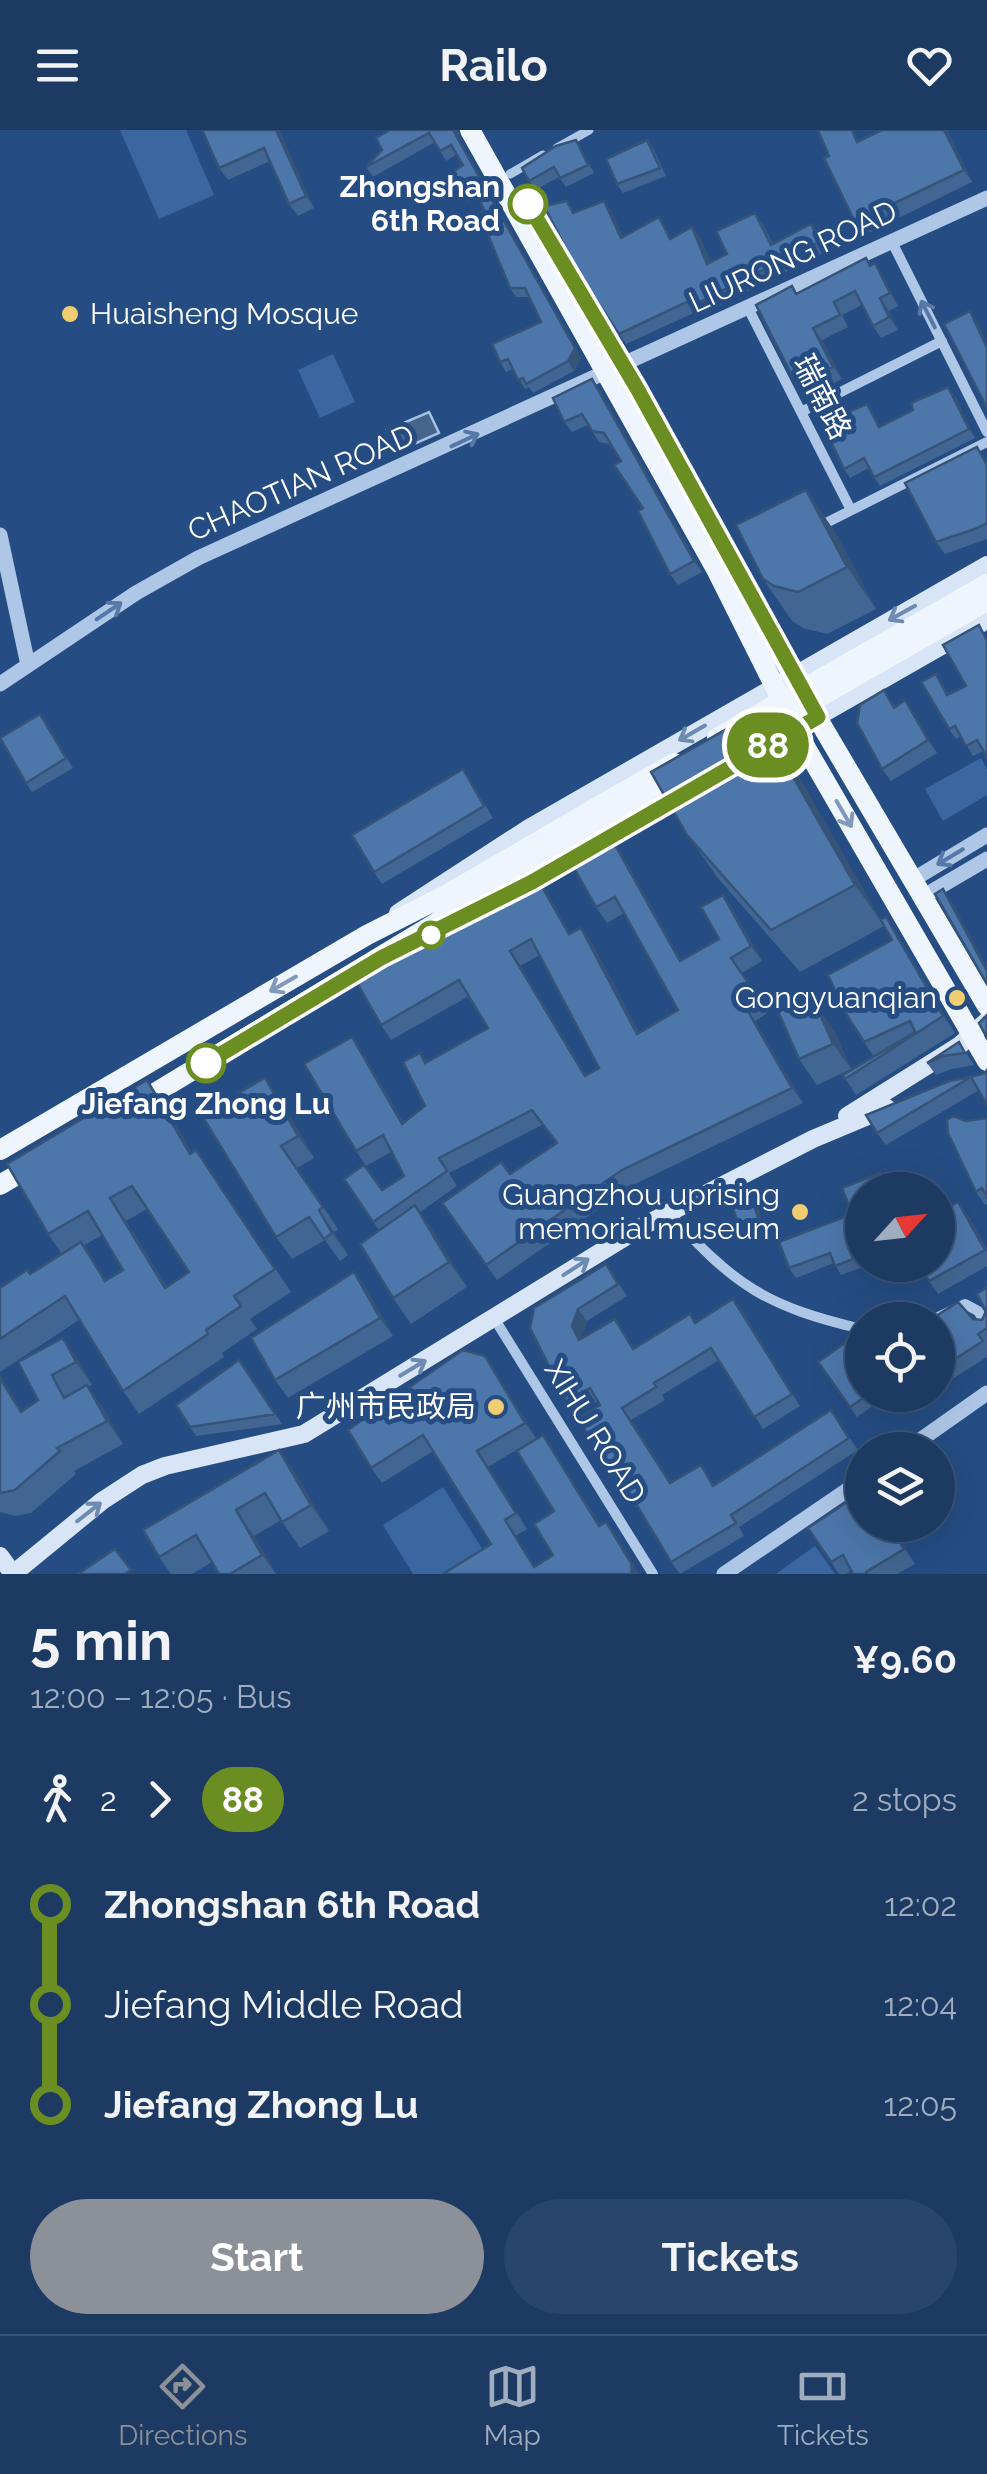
<!DOCTYPE html>
<html lang="en">
<head>
<meta charset="utf-8">
<style>
	:root { --surface:#1c3a62; --page:#29456b; --text:#f1f3f6; --muted:#a0adbe; --line:#3a5477; --accent:#8c9099 }
	body { margin:0; font-family:Raleway,"Noto Sans SC",sans-serif; background:var(--page); color:var(--text); height:100vh; display:flex; flex-direction:column; font-size:38px; white-space:nowrap }
	* { box-sizing:border-box; margin:0 }
	p { font-size:32px; color:var(--muted) }
	.icon { flex:none; width:55px; height:55px; fill:none; stroke:currentColor; stroke-width:2; stroke-linecap:round; stroke-linejoin:round }
	.map { position:relative; height:1444px; overflow:hidden }
	.side { display:flex; flex-direction:column; background:var(--surface); flex:1 }
	.side>* { flex:none }
	.badge { padding:0 20px; border-radius:32px; font-size:35px; line-height:65px }
	.needle { width:65px; rotate:63deg }
	.buttons { position:absolute; left:845px; top:1042px; display:grid; gap:20px }
	.buttons a { display:grid; place-items:center; width:110px; height:110px; border-radius:50%; background:var(--surface); box-shadow:0 10px 40px #0002,0 0 0 2px var(--line); font-size:50px }
	.map>.badge { position:absolute; translate:-50% -50%; box-shadow:0 0 0 5px #fff }
	.legs { display:flex; align-items:center; gap:15px; height:110px; padding:0 30px; font-size:32px }
	.legs p { margin-inline-start:auto }
	.summary { display:flex; align-items:center; justify-content:space-between; height:170px; padding:0 30px }
	h1 { font-size:55px; font-weight:700; line-height:75px }
	.primary-button { display:flex; gap:20px; margin-top:auto; padding:20px 30px }
	.primary-button a { flex:1; height:115px; border-radius:60px; background:var(--accent); color:#fff; font-size:40px; font-weight:700; line-height:115px; text-align:center }
	.primary-button a+a { background:var(--page); color:var(--text) }
	ul { padding:0 30px; list-style:none }
	li { display:flex; align-items:center; gap:35px; height:100px; font-size:38px }
	li i { display:grid; place-items:center; width:15px; height:100%; margin:0 12px; background:currentColor }
	li i::after { content:''; width:25px; height:25px; margin:-12px; border:8px solid; border-radius:50%; background:var(--surface) }
	li p { margin-inline-start:auto }
	li:first-child i { background:linear-gradient(#0000 50%,currentColor 0) }
	li:last-child i { background:linear-gradient(currentColor 50%,#0000 0) }
	header { display:flex; justify-content:space-between; align-items:center; height:130px; padding:0 30px; background:var(--surface); font-size:45px; font-weight:700 }
	.tab-bar { display:flex; justify-content:space-around; align-items:center; height:140px; border-top:2px solid var(--line); background:var(--surface); font-size:28px; color:var(--muted) }
	.tab-bar a { display:grid; justify-items:center; gap:5px }
	.tab-bar .selected { color:var(--accent) }
	.map>svg:first-child { display:block }
</style>
</head>
<body>
<header><svg class="icon" aria-label="menu" viewBox="0 0 24 24"><path d="M4 6h16M4 12h16M4 18h16"/></svg>Railo<svg class="icon" aria-label="heart" viewBox="0 0 24 24"><path d="M12 20l-8-8c-3-5 5-10 8-4 3-6 11-1 8 4z"/></svg></header>
<div class="map">
<svg width="987" height="1444" viewBox="0 0 987 1444">
	<rect width="100%" height="100%" fill="#254d83"/>
	<path fill="#3a67a0" d="M120,0h66l28,65 -55,24z
		M333,224l22,48 -35,16 -22,-48z
		M981,628l6,11v26l-44,26 -18,-32z
		M443,1357l47,74 -20,13h-57l-30,-49z
		M815,1416l20,28h-59z"/>
	<path fill="#47648a" stroke="#a2c2e8" stroke-width="2.5" d="M429,282l10,21 -43,19 -9,-22z"/>
	<g fill="none" stroke-linecap="round" stroke-linejoin="round">
		<path stroke="#aec7e7" stroke-width="9" d="M557,18l32,-18
			M510,44l33,-19"/>
		<path stroke="#aec7e7" stroke-width="10" d="M892,112l95,190
			M748,178l103,202
			M801,282l141,-71
			M818,397l169,-85
			M668,1082c67,74 97,94 194,117
			M494,1188l159,256
			M932,1190l33,-16 13,7 9,14"/>
		<path stroke="#aec7e7" stroke-width="15" d="M0,405l28,130
			M0,554l136,-91 62,-35 789,-360
			M914,749l73,-44
			M924,766l63,-37
			M906,1320l81,-57
			M724,1444l138,-94"/>
		<path stroke="#d8e5f6" stroke-width="18" d="M754,623l233,-133
			M520,758l168,-96
			M398,783l131,-85 458,-263
			M847,986l113,-71 27,-24
			M0,1426l13,18
			M13,1444l89,-73 40,-26 23,-9 139,-32 339,-208 170,-87 74,-31"/>
		<path stroke="#eff5fd" stroke-width="20" d="M470,0l246,439 87,174 184,318
			M583,171l56,90 153,284 195,331
			M135,975l466,-282
			M0,1020l367,-215 79,-40 148,-86
			M0,1055l37,-22"/>
		<path stroke="#eff5fd" stroke-width="20" d="M717,608l270,-154
			M741,612l246,-141
			M594,679l80,-46
			M601,693l81,-47"/>
	</g>
	<path fill="#426693" fill-rule="evenodd" d="M279,0l35,78 -16,8 -9,-12 -19,-43 -42,19 -9,-12z
		M390,0h69l-1,7 123,220 -7,14 -41,22 -4,-6 -4,2 -12,-20 -7,3 -6,-10 41,-40 -11,-25h-14l-6,-9 -31,-88 -12,2 -7,-9 3,-28 -6,-11 -11,7 -11,-19 -62,35 -7,-10 16,-17z
		M947,0l25,52 -108,53 -9,-13 5,-81z
		M576,10l18,33 -28,14 -7,-10 -24,13 -6,-9z
		M653,18l13,28 -43,17 -6,-9z
		M604,71l7,10 12,26 36,-20 12,21 29,-1 10,25 17,-8 35,-31 11,21 45,-10 9,17 -124,63 -3,-4 -74,34 -45,-66 -6,-66z
		M866,128l5,7 4,-2 8,13 15,30 -9,5 9,19 -17,8 -8,-12 -11,-21 -20,10 6,12 -26,13 20,39 -36,19 -9,-13 -5,-99 5,7z
		M600,260l102,182 -24,13 -8,-11 -27,-66 -22,-47 -11,-17 -11,-2 -11,-17 -16,7 -8,-10z
		M955,266l20,42 -95,48 -11,-18 -19,10 -6,-9 23,-65 13,22z
		M977,317l10,15v77l-42,15 -9,-12z
		M806,360l29,42 41,77 -49,25 -24,-6 -11,-7 -29,-42z
		M979,495l4,126 -10,5 -12,-20 -5,3 -7,-10 -6,-45 5,11 18,-9z
		M905,570l32,53 -46,28 -9,-12z
		M40,584l33,54 -41,24 -6,-9z
		M769,605l30,42 85,149 -84,46 -83,-95 -29,-42z
		M471,652l22,36 -111,66 -8,-12z
		M625,730l56,100 38,-21 4,-44 10,15 29,51 -20,12 27,39 -14,9 48,82 -170,82 -136,95 -55,-77 68,-29 46,-31 -14,-18 -93,48 8,13 -37,26 47,75 -56,37 -18,-26 -14,-68 -35,-51 38,11 22,-14 -13,-24 -25,14 -10,-15 -4,-114 10,15 42,71 21,-17 -5,-53 7,9 61,-34 -19,-32 -78,44 -10,-15 162,-139 27,47 11,-5 11,15 47,90 39,-23 -54,-97 -17,10 -11,-16zM540,825l59,113 -13,7 -66,-109z
		M897,804l58,99 -99,62 -13,-20 31,-18 -10,-15 28,-102z
		M797,870l7,10 30,20 17,39 -34,16 -18,-26z
		M959,912l15,23 -22,4 -16,6 -9,-12z
		M985,943l-6,17 -93,55 -9,-12 94,-56z
		M281,970l33,58 -17,10 41,61 -4,3 14,23 -8,6 -15,-21 -33,19 -16,-22z
		M163,973l29,50 20,20 79,119 -41,27 7,10 -35,24 2,4 -85,57 -16,-23 -44,-71 -79,52v-84l30,-14 32,-20 -14,-20zM147,1079l42,63 -22,15 -41,-66zM102,1105l21,35 -17,10 -23,-34z
		M987,988v86l-2,1 -9,-13 -10,-71z
		M880,1043l9,17h-27v59l-9,3 7,16 -19,7 -7,-12 -38,15 -7,-10 -10,-26 73,-28 -10,-26z
		M753,1063l15,45 -19,6 -7,-9z
		M967,1084l20,36v16l-49,28 -9,-13z
		M606,1134l21,32 -40,25 -6,18 34,-20 19,29 62,-26 46,-11 58,95 -37,23 -44,-69 -57,35 3,5 -34,20 40,63 43,2 117,-75 27,40 -119,77 5,9 -64,38 -9,-12 -34,-57 -2,2 -9,-13 -28,-93 -22,13 -9,-12 -37,-74z
		M354,1142l13,18 26,46 -105,62 -13,-18z
		M987,1157v70l-49,31v-68h44l4,-9z
		M239,1230l43,64 -86,12 -20,-31z
		M79,1231l13,24 -4,2 15,21 20,36 -49,27 2,3 -45,39 -16,3 -15,-4v-137l22,36 16,-11 -20,-38z
		M818,1232l44,33h26l-31,22z
		M495,1242l41,66 -48,29 39,62 -12,7 20,31 18,-12 1,-44 -11,-76 57,90 17,12 22,37h-196l48,-30 -58,-93 -51,32 -11,-15z
		M279,1320l18,26 32,55 -29,17 -19,-28 -27,16 22,38h-57l-7,-12 -20,12h-21l-12,-17z
		M890,1395l25,39 -18,10h-44l-2,-3 -5,3h-7l-31,-46z"/>
	<path fill="#365378" d="M276,0h3l35,78 -8,-12z
		M453,0h6l-1,7 123,220 -7,14 -6,-10z
		M944,0h3l25,52 -8,-12z
		M604,71l7,10 17,37 -7,-10z
		M692,97l8,10 14,37 -7,-10z
		M875,133l8,13 15,30 -8,-13z
		M880,168l9,13 9,19 -9,-13z
		M970,181l7,10 10,22v5z
		M813,198l9,12 20,39 -9,-12z
		M592,249l8,11 102,182 -8,-11z
		M948,257l7,9 20,42 -6,-9z
		M806,360l29,42 41,77 -29,-42z
		M905,570l9,13 23,40 -9,-13z
		M769,605l30,42 85,149 -29,-41z
		M615,715l10,15 65,116 -10,-15z
		M533,741l10,15 36,63 -10,-15z
		M943,759l9,13 35,65v4z
		M723,765l10,15 29,51 -11,-15z
		M886,787l11,17 58,99 -12,-17z
		M581,798l11,15 56,107 -11,-16z
		M510,821l10,15 75,125 -10,-15z
		M816,875l18,25 17,39 -18,-25z
		M745,876l10,15 48,82 -11,-15z
		M352,907l10,15 51,87 -11,-15z
		M265,948l16,22 33,58 -16,-22z
		M147,950l16,23 43,74 -16,-23z
		M746,1054l7,9 15,45 -6,-10z
		M110,1068l16,23 55,90 -16,-23z
		M958,1072l9,12 20,39 -2,-3z
		M415,1075l18,25 34,57 -18,-25z
		M319,1080l15,22 14,23 -16,-22z
		M847,1113l6,9 7,16 -7,-9z
		M354,1142l13,18 26,46 -13,-18z
		M578,1179l9,12 -6,18 7,13 -16,-26z
		M63,1208l16,23 13,24 -16,-23z
		M485,1226l10,16 41,66 -11,-15z
		M0,1245l37,60 -37,-57z
		M87,1255l16,23 20,36 -16,-23z
		M279,1320l18,26 32,55 -18,-26z
		M236,1380l18,26 22,38 -14,-19z
		M606,1392l11,15 22,37h-7z"/>
	<path fill="#4d77ab" stroke="#365378" stroke-width="2.5" fill-rule="evenodd" d="M202,0h74l30,66 -17,8 -25,-56 -45,20z
		M390,0h63l122,218 -7,13 -42,23 -3,-6 -5,2 -10,-21 -8,3 -8,-18 49,-22 -16,-34h-15l-31,-75 5,-3 -9,-20 -15,3 -9,-20 12,-8 -12,-20 -11,6 -11,-18 -63,34 16,-17 -6,-12z
		M818,0h34l5,12 25,-12h62l20,40 -109,52 -31,-64 5,-2z
		M576,10l12,25 -28,13 -6,-11 -25,14 -7,-13 34,-22z
		M647,10l13,28 -43,16 -11,-25z
		M567,71l6,12 31,-12 17,37 38,-21 11,22 22,-12 15,37 20,-10 -11,-23 39,-18 16,32 40,-21 9,17 -124,63 -3,-5 -74,35 -38,-56 -37,-72z
		M866,128l4,8 5,-3 15,30 -10,5 9,19 -16,9 -18,-35 -21,11 6,13 -27,13 20,39 -36,18 -41,-80 36,-19 4,8z
		M970,181l17,37v60l-43,-84z
		M592,249l102,182 -24,13 -32,-63 5,-3 -29,-43 7,-4 -17,-28 -12,-2 -10,-17 -18,8 -11,-24z
		M948,257l21,42 -95,48 -10,-19 -20,11 -22,-46 45,-19 12,23 34,-17 -2,-7z
		M977,317l10,18v58l-12,6 -39,13 -31,-59z
		M806,360l41,77 -49,25 -24,-6 -11,-7 -27,-54z
		M979,495l8,16v116l-10,-17 -11,6 -11,-20 -6,3 -28,-47 15,-8 11,21 19,-9 -23,-41z
		M884,560l10,18 11,-8 23,40 -46,29 -25,-46 3,-18z
		M40,584l26,44 -40,25 -26,-45z
		M732,596h21l16,9 86,150 -84,45 -84,-95 -36,-63z
		M463,639l21,37 -110,66 -22,-37z
		M615,715l65,116 39,-22 -18,-32 22,-12 28,51 -20,12 27,39 -13,9 47,82 -170,82 -136,95 -44,-62 59,-41 9,12 47,-31 -25,-33 -93,48 8,13 -74,51 -29,-43 20,-14 18,25 22,-14 -21,-41 -27,16 -52,-87 48,-27 50,87 23,-18 -22,-44 17,-9 5,10 63,-35 -29,-48 -78,45 -29,-51 181,-103 36,63 12,-6 56,106 41,-24 -63,-113 -19,10 -22,-39zM531,809l68,129 -14,8 -75,-125z
		M943,759l44,82v13l-52,-90z
		M886,787l57,99 -98,63 -2,-4 72,-43 -5,-11 -46,21 -33,-52 3,-2 -6,-13 64,-35 -11,-20z
		M797,870l4,11 15,-6 17,39 -34,15 -22,-50z
		M987,885v23l-8,-15z
		M959,912l6,11 -22,3 -16,7z
		M987,940v35l-16,-28 14,-4z
		M971,947l-94,56 -11,-18 83,-34z
		M265,948l33,58 -17,10 42,61 -4,3 13,23 -8,6 -15,-22 -33,20 -75,-123z
		M147,950l43,74 6,-4 79,119 -41,27 7,10 -35,24 2,4 -85,57 -58,-95 -65,43v-51l27,-18 3,4 51,-32 24,39 18,-11 -35,-59 -40,23 -41,-70zM132,1056l57,86 -24,16 -55,-90z
		M953,986l13,5 21,-3v79l-5,-9 -6,4 -28,-59 -1,-13z
		M880,1043l6,17h-24v47l-15,6 6,16 -18,7 -5,-13 -41,15 -10,-26 73,-28 -10,-26z
		M746,1054l16,44 -20,7 -15,-45z
		M958,1072l27,48 -56,31 -9,-16h18v-52z
		M415,1075l34,57 -56,36 -33,-54z
		M606,1134l12,20 -40,25 -6,17 7,14 36,-21 18,30 57,-35 5,9 38,-24 59,95 -38,23 -43,-69 -57,35 2,4 -34,21 48,75 31,-18 12,21 118,-76 18,28 -118,77 5,8 -65,39 -42,-70 -3,2 -48,-75 22,-14 -10,-17 -23,14 -37,-74 4,-20z
		M354,1142l26,46 -105,62 -24,-42z
		M987,1157v41l-9,6 5,7 -45,29v-50h-8l28,-18 15,17 9,1 4,-9 -9,-17z
		M63,1208l13,24 -24,13 12,23 23,-13 20,36 -50,27 3,3 -45,39 -15,3v-115l21,34 17,-12 -20,-38z
		M849,1210l13,19v36h6l-18,12 -32,-45z
		M463,1220l22,6 40,67 -48,28 39,62 -11,7 29,47 19,-12 -19,-31 20,-13 -37,-60 26,-16 56,91 7,-4 25,41 1,11h-189l48,-30 -68,-109 -52,33 -23,-38z
		M239,1230l36,54 -85,13 -14,-22z
		M279,1320l32,55 -29,17 -17,-29 -29,17 26,45 -32,19h-11l-23,-39 -37,22 -16,-27z
		M862,1362v33h27l15,24 -38,23 1,2h-14l-10,-19 -12,7 -23,-34z
		M115,1419l16,21 -6,4h-47z"/>
	<defs><path id="oneway-shaft" d="M-6 0H5M1.5-3L5.5 0L1.5 3" fill="none" stroke-width="1.6" stroke-linecap="round" stroke-linejoin="round" transform="scale(2.5)"/></defs>
	<g stroke="#5578a6">
		<use href="#oneway-shaft" transform="translate(928 184) rotate(-117)"/>
		<use href="#oneway-shaft" transform="translate(465 310) rotate(-25)"/>
		<use href="#oneway-shaft" transform="translate(109 481) rotate(-34)"/>
		<use href="#oneway-shaft" transform="translate(950 727) rotate(149)"/>
	</g>
	<g stroke="#6d8ab1">
		<use href="#oneway-shaft" transform="translate(902 483) rotate(151)"/>
		<use href="#oneway-shaft" transform="translate(692 603) rotate(150)"/>
		<use href="#oneway-shaft" transform="translate(576 1137) rotate(-33)"/>
		<use href="#oneway-shaft" transform="translate(413 1238) rotate(-31)"/>
		<use href="#oneway-shaft" transform="translate(89 1382) rotate(-38)"/>
	</g>
	<g stroke="#8099ba">
		<use href="#oneway-shaft" transform="translate(844 684) rotate(60)"/>
		<use href="#oneway-shaft" transform="translate(283 854) rotate(150)"/>
	</g>
	<g fill="none" stroke-linecap="round" stroke-linejoin="round">
		<defs>
			<path id="line-1" d="M206,933l175,-105 151,-76 286,-165 -180,-327 -110,-186"/>
		</defs>
		<use href="#line-1" stroke="#fff" stroke-width="22"/>
		<use href="#line-1" stroke="#6b8e23" stroke-width="15"/>
	</g>
	<g fill="#fff" stroke="#6b8e23" stroke-width="5">
		<circle cx="528" cy="74" r="18"/>
		<circle cx="431" cy="805" r="12"/>
		<circle cx="206" cy="933" r="18"/>
	</g>
	<g fill="#f1cd72" stroke="#254d83" stroke-width="4">
		<circle cx="70" cy="184" r="10"/>
		<circle cx="957" cy="868" r="10"/>
		<circle cx="800" cy="1082" r="10"/>
		<circle cx="496" cy="1277" r="10"/>
	</g>
	<g text-anchor="middle" stroke-width="10" stroke-linejoin="round" paint-order="stroke">
		<g font-size="30" font-weight="bold" fill="#fff" stroke="#254d83" text-anchor="end">
			<text x="500" y="67">Zhongshan<tspan x="500" dy="34">6th Road</tspan></text>
			<text x="206" y="984" text-anchor="middle">Jiefang Zhong Lu</text>
		</g>
		<g font-size="30" fill="#fff" stroke="#254d83">
			<text transform="translate(793 127) rotate(-25)" y="10">LIURONG ROAD</text>
			<text transform="translate(822 267) rotate(63)" y="10">瑞南路</text>
			<text transform="translate(301 353) rotate(-24)" y="10">CHAOTIAN ROAD</text>
			<text transform="translate(595 1302) rotate(58)" y="10">XIHU ROAD</text>
		</g>
		<g font-size="30" fill="#fff" stroke="#254d83" text-anchor="end">
			<text x="90" y="194" text-anchor="start">Huaisheng Mosque</text>
			<text x="937" y="878">Gongyuanqian</text>
			<text x="780" y="1075">Guangzhou uprising<tspan x="780" dy="34">memorial museum</tspan></text>
			<text x="476" y="1287">广州市民政局</text>
		</g>
	</g>
</svg>
<div class="buttons">
<a><svg class="needle" viewBox="-14 -14 28 28"><path d="M0-13l5 13h-10z" fill="#e53935"/><path d="M0 13l5-13h-10z" fill="#a0adbe"/></svg></a>
<a><svg class="icon" aria-label="locate" viewBox="0 0 24 24"><circle cx="12" cy="12" r="6"/><path d="M12 2v4M12 18v4M2 12h4M18 12h4"/></svg></a>
<a><svg class="icon" aria-label="layers" viewBox="0 0 24 24"><path d="M12 4l9 5-9 5-9-5zM3 14l9 5 9-5"/></svg></a>
</div>
<b class="badge" style="left:768px;top:615px;background:#6b8e23;color:#fff">88</b>
</div>
<section class="side">
<div class="summary"><div><h1>5 min</h1><p>12:00 – 12:05 · Bus</p></div><b>¥9.60</b></div>
<div class="legs"><svg class="icon" aria-label="walk" viewBox="0 0 24 24"><circle cx="13" cy="4" r="2"/><path d="M13 8l-2 6 4 7M11 14l-3 7M7 12l3-4h3l4 4"/></svg>2<svg class="icon" aria-label="forward" viewBox="0 0 24 24"><path d="M9 5l7 7-7 7"/></svg><b class="badge" style="background:#6b8e23;color:#fff">88</b><p>2 stops</p></div>
<ul>
<li><i style="color:#6b8e23"></i><b>Zhongshan 6th Road</b><p>12:02</p></li>
<li><i style="color:#6b8e23"></i><span>Jiefang Middle Road</span><p>12:04</p></li>
<li><i style="color:#6b8e23"></i><b>Jiefang Zhong Lu</b><p>12:05</p></li>
</ul>
<div class="primary-button"><a>Start</a><a>Tickets</a></div>
</section>
<nav class="tab-bar">
<a class="selected"><svg class="icon" aria-label="directions" viewBox="0 0 24 24"><path d="M12 3l9 9-9 9-9-9zM9 14v-3h6M13 9l2 2-2 2"/></svg>Directions</a>
<a><svg class="icon" aria-label="map" viewBox="0 0 24 24"><path d="M3 6l6-2 6 2 6-2v14l-6 2-6-2-6 2zM9 4v14M15 6v14"/></svg>Map</a>
<a><svg class="icon" aria-label="tickets" viewBox="0 0 24 24"><path d="M3 7h18v10H3zM15 7v10"/></svg>Tickets</a>
</nav>
</body>
</html>
